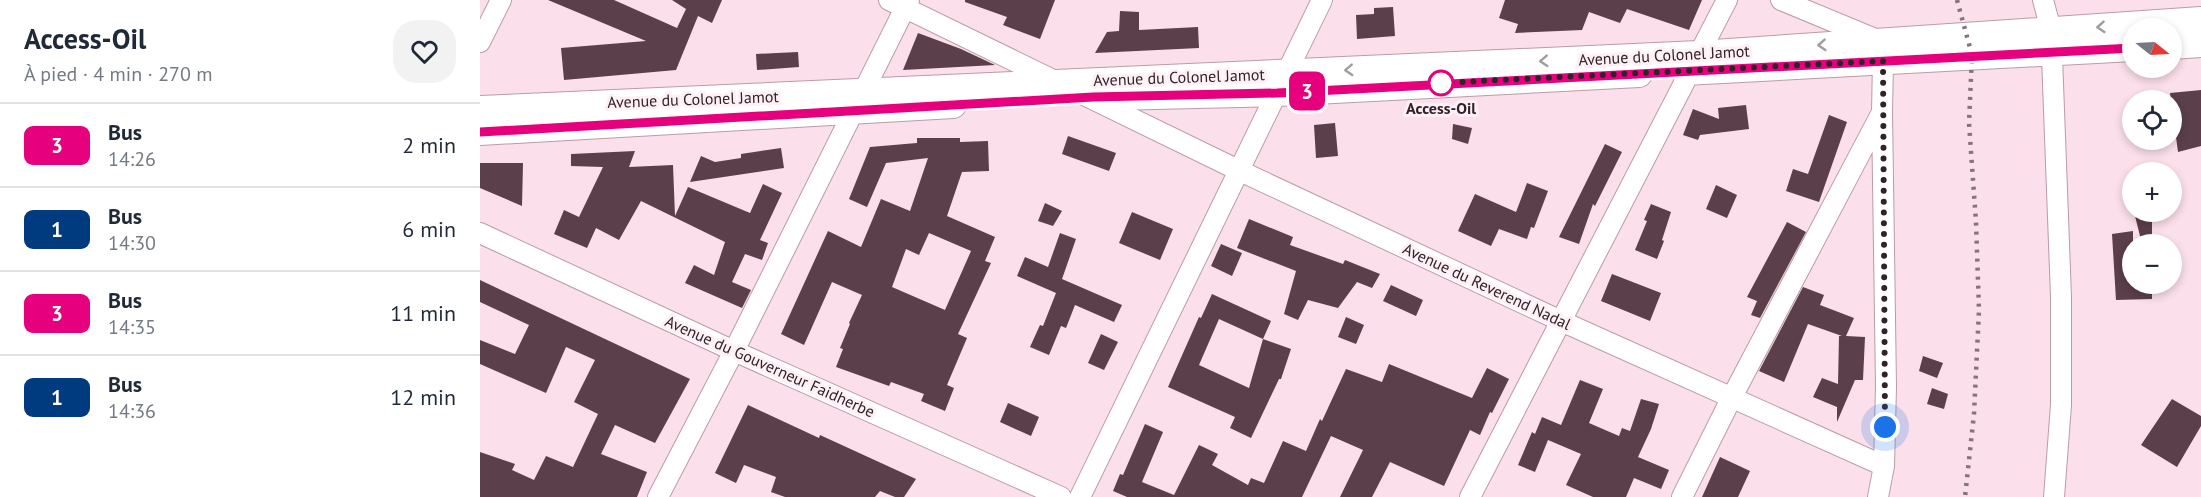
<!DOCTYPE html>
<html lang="fr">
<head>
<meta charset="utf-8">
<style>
	:root { --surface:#fff; --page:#f2f2f3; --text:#1f2937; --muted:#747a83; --line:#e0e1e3 }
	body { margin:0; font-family:"PT Sans",sans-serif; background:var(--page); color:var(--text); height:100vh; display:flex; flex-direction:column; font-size:22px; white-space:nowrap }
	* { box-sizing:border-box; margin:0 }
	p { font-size:20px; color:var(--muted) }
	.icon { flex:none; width:33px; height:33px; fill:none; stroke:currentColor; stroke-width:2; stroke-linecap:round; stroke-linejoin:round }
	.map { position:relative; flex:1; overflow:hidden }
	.sheet { display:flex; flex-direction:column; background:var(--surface); width:480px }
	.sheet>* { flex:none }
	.badge { padding:0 12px; border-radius:9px; font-size:21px; line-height:39px }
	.needle { width:39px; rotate:108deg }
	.tools { position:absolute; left:1642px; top:18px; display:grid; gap:12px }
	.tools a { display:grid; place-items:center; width:60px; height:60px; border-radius:50%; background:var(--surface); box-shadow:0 3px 9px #0003; font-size:30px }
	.you { position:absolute; width:30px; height:30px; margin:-15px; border:4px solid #fff; border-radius:50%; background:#1a73e8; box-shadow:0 0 0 9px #1a73e833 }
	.map>.badge { position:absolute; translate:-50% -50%; box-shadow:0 0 0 3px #fff }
	.round { display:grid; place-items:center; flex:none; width:63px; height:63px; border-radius:24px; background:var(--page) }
	.summary { display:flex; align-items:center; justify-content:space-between; height:102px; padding:0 24px }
	h1 { font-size:28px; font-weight:800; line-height:45px }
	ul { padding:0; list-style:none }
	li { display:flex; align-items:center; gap:18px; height:84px; padding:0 24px; border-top:2px solid var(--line) }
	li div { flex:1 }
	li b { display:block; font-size:22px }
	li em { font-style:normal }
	li .badge { min-width:66px; font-weight:700; text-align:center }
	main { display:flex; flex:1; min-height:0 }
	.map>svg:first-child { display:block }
</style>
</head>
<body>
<main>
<section class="sheet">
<div class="summary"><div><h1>Access-Oil</h1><p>À pied · 4 min · 270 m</p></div><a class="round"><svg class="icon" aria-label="heart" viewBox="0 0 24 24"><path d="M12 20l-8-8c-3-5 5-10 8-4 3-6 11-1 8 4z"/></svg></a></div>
<ul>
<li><span class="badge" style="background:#e6007e;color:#fff">3</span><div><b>Bus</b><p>14:26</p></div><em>2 min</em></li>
<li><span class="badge" style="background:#003b80;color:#fff">1</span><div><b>Bus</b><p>14:30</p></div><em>6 min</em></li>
<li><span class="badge" style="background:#e6007e;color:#fff">3</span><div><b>Bus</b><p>14:35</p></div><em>11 min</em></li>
<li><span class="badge" style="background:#003b80;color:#fff">1</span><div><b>Bus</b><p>14:36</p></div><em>12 min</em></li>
</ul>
</section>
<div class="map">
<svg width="1721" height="497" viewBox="0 0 1721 497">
	<rect width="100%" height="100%" fill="#fbdfea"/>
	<path fill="#5b3f4b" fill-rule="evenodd" d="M68,0h66l63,28 9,-19 -14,-9h50l-10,23 -14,-7 -22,54 -112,10 -3,-32 85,-7z
		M485,0h90l-15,39 -37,-14 4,-8 -42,-15z
		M1025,0h197l-13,30 -62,-21 -7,14 -31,-11 -7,18 -67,3 3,-9 -19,-6z
		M913,7l2,29 -38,3 -1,-24 18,-1v-6z
		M640,11l19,1v18l59,-3 1,21 -104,5 12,-21 12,-1z
		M438,33l43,16 34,16 -92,5z
		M318,52l1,15 -42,3 -1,-16z
		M1721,90v56l-23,6 -8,-59z
		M1266,105l3,24 -49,6 -2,5 -15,-5 10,-26 26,10 -1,-11z
		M1349,115l18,7 -28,80 -33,-11 7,-22 15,5z
		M855,123l3,33 -22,2 -2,-33z
		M973,124l19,4 -4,16 -16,-5z
		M588,136l48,17 -7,18 -47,-17z
		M437,138h43v4l28,-1 1,30 -27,1 -15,44 48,21 -10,24 6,2 -33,71 9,4 -20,47 7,3 -9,23 -24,-10 3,-7 -33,-12 -2,4 -53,-19 7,-18 -3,-1 10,-24 -1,-1 13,-28 -30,-13 -28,63 -23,-11 47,-103 33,16 20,-48 29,12 18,-53 -42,5 -19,44 -18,-8 21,-52 47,-4zM449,233l42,18 -26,59 -53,-23 14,-38 13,6z
		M1125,144l17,8 -27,54 -2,-2 -14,40 -20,-7z
		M301,148l3,20 -94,14 11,-26 14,6 26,-4v-4z
		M155,151l-6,16 44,-2 2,51 13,-29 62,26 13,-29 19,9 -22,47 8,3 -6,17 -17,-6 -13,28 19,8 -9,18 -57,-25 9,-18 20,10 11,-33 -84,-41 -22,39 -23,-12 -9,20 -33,-14 10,-24 15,7 24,-50 -32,-1v-12z
		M0,163h43l-1,43 -42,-18z
		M1047,183l21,8 -14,37 -3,-1 -4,12 -28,-10 -8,17 -33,-15 17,-37 41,18z
		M1236,185l21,10 -10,23 -21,-9z
		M565,203l17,8 -9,15 -15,-5z
		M1171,204l20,8 -9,28 2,1 -7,18 -22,-9 12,-29 -3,-1z
		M652,212l41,17 -13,31 -41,-17z
		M1654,212h18v32h-10z
		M769,219l44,18 -3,8 53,19 2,-4 35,14 -8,14 -15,-6 -19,26 -30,-8 -10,20 -14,-6 12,-43 -59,-23z
		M1307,222l19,10 -46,86 -9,-3 6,-14 -10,-4z
		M1653,231v53h19v15l-36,1 -4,-66z
		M580,233l16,6 -14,40 60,26 -8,17 -39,-17 -9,23 -5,-2 -12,29 -19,-8 10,-22 3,1 13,-33 -39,-17 8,-19 23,10z
		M741,244l21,9 -10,23 -21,-10z
		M1132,274l49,19 -11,28 -49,-20z
		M0,280l210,99 -35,64 -40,-18 -14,29 46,18 -10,25h-157v-45l35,12 -3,6 22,10 12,-24 27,11 25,-53 -24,-12 21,-42 -29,-13 -20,46 -66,-29v-24l35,14 14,-29 -49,-23z
		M911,285l32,15 -7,16 -33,-15z
		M1323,287l21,8 -4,10 34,13 -8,18 19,1 -2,43h-8l-18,42v-15l-24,-10 9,-19 16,6 1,-48h3l-34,-12 -24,58 -25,-11z
		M732,294l59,27 -8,18 28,10 -10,30h-2l-28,59 -21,-10 5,-11 -67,-30 31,-70 2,1zM739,319l44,20 -14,49 -50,-23z
		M866,317l18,8 -8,19 -18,-7z
		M621,334l17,8 -14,28 -16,-7z
		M1443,356l20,7 -6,15 -18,-7z
		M909,364l83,34 15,-30 22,11 -17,34 -2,-1 -10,23 -10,-5 -26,56 -54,-24 -18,35h-32l23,-47 -32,-14 -29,61h-175l-14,-6 7,-17 3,1 22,-51 18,8 -21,50 32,13 25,-50 19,9 -6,11 36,20 3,-7 13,5 19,-42 23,10 14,-32 2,2 24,-52 36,13z
		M1100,380l23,9 -14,34 30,13 3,-8 8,3 11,-32 18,5 -8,25 -13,28 31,13 -8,19 -27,-11 -8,19h-33l-27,-12 15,-31 -33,-14 -13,32 -17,-7 14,-33 3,2 7,-17 19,8z
		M1452,388l16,6 -4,15 -17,-5z
		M1692,399l29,17v10l-24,41 -36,-22z
		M528,403l31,14 -8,19 -31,-14z
		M268,405l71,33 1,-3 96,44 -12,18h-9l-15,-6 -5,6h-90l-14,-5 5,-15 -32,-12 -8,18 -21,-10z
		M1240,457l30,14 -12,26h-36z"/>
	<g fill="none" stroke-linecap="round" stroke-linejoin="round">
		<defs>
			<path id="minor" d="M409,0l349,170 323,151 323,145
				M1301,0l99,41 3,20 -1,51 4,275 -2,79 -6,31
				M1563,0l8,30 10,267v108l-7,92
				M0,42l21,-42
				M0,233l254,118 327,146
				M178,497l76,-146 175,-351
				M600,497l242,-497
				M990,497l257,-497
				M1202,497l50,-100 149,-283"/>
			<path id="major" d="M1692,46l29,-2
				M1205,72l448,-24
				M632,97l165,-4 362,-19
				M0,109l1219,-55 502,-34
				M0,132l473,-27"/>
		</defs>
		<use href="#minor" stroke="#bc9ba8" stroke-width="22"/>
		<use href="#major" stroke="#bc9ba8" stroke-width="28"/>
		<use href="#minor" stroke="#fff" stroke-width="20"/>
		<use href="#major" stroke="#fff" stroke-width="26"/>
		<path stroke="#86737b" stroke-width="4.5" stroke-dasharray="3 6" stroke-linecap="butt" d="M1477,0l15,55 -3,68 7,99 3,88 -5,104 -9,83"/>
	</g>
	<defs><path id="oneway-chevron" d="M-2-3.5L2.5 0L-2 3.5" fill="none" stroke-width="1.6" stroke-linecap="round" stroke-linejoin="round" transform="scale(1.5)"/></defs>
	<g stroke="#a19c9e">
		<use href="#oneway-chevron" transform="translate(1621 27) rotate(176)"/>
		<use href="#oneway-chevron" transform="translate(1342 45) rotate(176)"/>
		<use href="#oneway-chevron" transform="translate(1064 61) rotate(177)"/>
		<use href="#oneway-chevron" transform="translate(869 70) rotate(177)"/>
	</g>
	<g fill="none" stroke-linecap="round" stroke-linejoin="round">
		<defs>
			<path id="line" d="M0,132l613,-35 184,-4 856,-45"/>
		</defs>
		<use href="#line" stroke="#fff" stroke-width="14"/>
		<use href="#line" stroke="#e6007e" stroke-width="9"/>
		<path stroke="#2f2228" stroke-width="6" stroke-dasharray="0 10.8" d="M961,83l442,-22 2,366"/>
	</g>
	<circle fill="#fff" stroke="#e6007e" stroke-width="3" cx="961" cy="83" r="12"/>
	<g text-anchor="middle" stroke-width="6" stroke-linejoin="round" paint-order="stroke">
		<g font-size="16" fill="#2f2228" stroke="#fff0f6">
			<text transform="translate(1184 55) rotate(-3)" y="6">Avenue du Colonel Jamot</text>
			<text transform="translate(699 77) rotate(-2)" y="6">Avenue du Colonel Jamot</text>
			<text transform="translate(213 99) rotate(-2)" y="6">Avenue du Colonel Jamot</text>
			<text transform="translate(1007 286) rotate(25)" y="6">Avenue du Reverend Nadal</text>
			<text transform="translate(290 366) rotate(24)" y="6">Avenue du Gouverneur Faidherbe</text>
		</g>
		<g font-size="16" font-weight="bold" fill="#2f2228" stroke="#fff0f6">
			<text x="961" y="114">Access-Oil</text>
		</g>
	</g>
</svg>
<div class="tools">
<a><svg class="needle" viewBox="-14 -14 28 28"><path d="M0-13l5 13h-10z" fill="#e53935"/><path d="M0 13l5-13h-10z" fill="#747a83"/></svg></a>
<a><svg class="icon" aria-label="locate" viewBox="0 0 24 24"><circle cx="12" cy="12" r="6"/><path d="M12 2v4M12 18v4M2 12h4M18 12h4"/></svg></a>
<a>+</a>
<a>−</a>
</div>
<div class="you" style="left:1405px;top:427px"></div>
<b class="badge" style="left:827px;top:91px;background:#e6007e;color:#fff">3</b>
</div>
</main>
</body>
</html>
